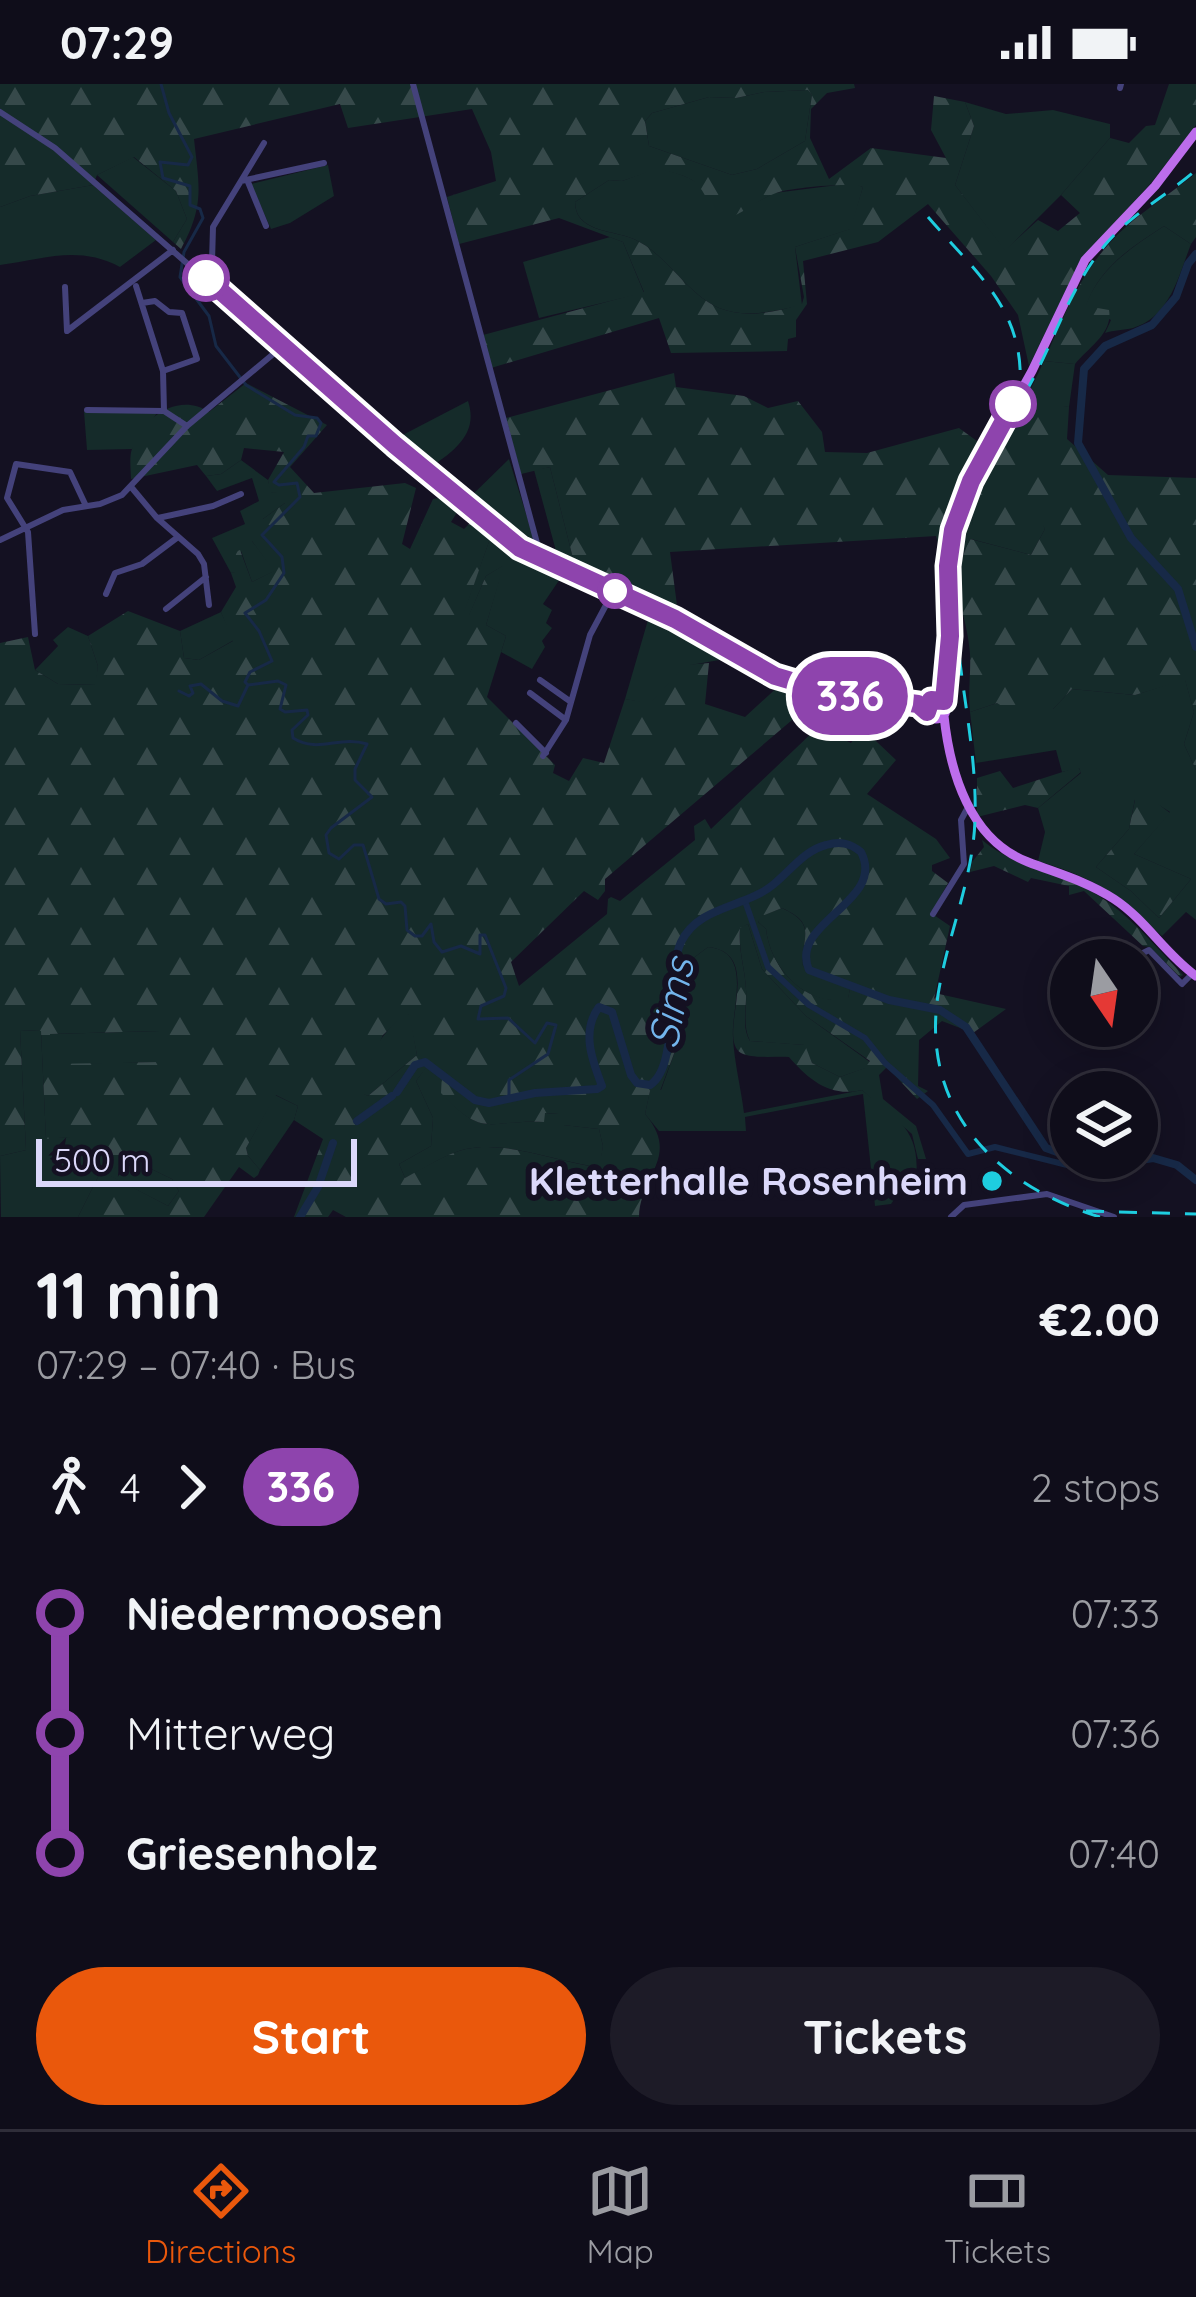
<!DOCTYPE html>
<html lang="en">
<head>
<meta charset="utf-8">
<style>
	:root { --surface:#0f0d1a; --page:#1d1b27; --text:#f1f3f6; --muted:#9b9ca2; --line:#2f2d39; --accent:#ea580c }
	body { margin:0; font-family:Quicksand,sans-serif; background:var(--page); color:var(--text); height:100vh; display:flex; flex-direction:column; font-size:45px; white-space:nowrap }
	* { box-sizing:border-box; margin:0 }
	p { font-size:39px; color:var(--muted) }
	.icon { flex:none; width:66px; height:66px; fill:none; stroke:currentColor; stroke-width:2; stroke-linecap:round; stroke-linejoin:round }
	.map { position:relative; height:1133px; overflow:hidden }
	.details { display:flex; flex-direction:column; background:var(--surface); flex:1 }
	.details>* { flex:none }
	.badge { padding:0 24px; border-radius:39px; font-size:42px; line-height:78px }
	.needle { width:78px; rotate:167deg }
	.tools { position:absolute; left:1050px; top:855px; display:grid; gap:24px }
	.tools a { display:grid; place-items:center; width:108px; height:108px; border-radius:50%; background:var(--surface); box-shadow:0 6px 30px #0003,0 0 0 3px var(--line); font-size:60px }
	.scale { position:absolute; left:36px; bottom:30px; width:321px; box-sizing:border-box; padding-left:12px; border:6px solid #dbd8fa; border-top:0; font-size:33px; line-height:42px; white-space:nowrap; color:#dbd8fa; -webkit-text-stroke:9px #141122; paint-order:stroke }
	.map>.badge { position:absolute; translate:-50% -50%; box-shadow:0 0 0 6px #fff }
	.legs { display:flex; align-items:center; gap:18px; height:132px; padding:0 36px; font-size:39px }
	.legs p { margin-inline-start:auto }
	.head { display:flex; align-items:center; justify-content:space-between; height:204px; padding:0 36px }
	h1 { font-size:66px; font-weight:700; line-height:90px }
	.button { display:flex; gap:24px; margin-top:auto; padding:24px 36px }
	.button a { flex:1; height:138px; border-radius:72px; background:var(--accent); color:#fff; font-size:48px; font-weight:700; line-height:138px; text-align:center }
	.button a+a { background:var(--page); color:var(--text) }
	ul { padding:0 36px; list-style:none }
	li { display:flex; align-items:center; gap:42px; height:120px; font-size:45px }
	li i { display:grid; place-items:center; width:18px; height:100%; margin:0 15px; background:currentColor }
	li i::after { content:''; width:30px; height:30px; margin:-15px; border:9px solid; border-radius:50%; background:var(--surface) }
	li p { margin-inline-start:auto }
	li:first-child i { background:linear-gradient(#0000 50%,currentColor 0) }
	li:last-child i { background:linear-gradient(currentColor 50%,#0000 0) }
	.status { display:flex; justify-content:space-between; align-items:center; height:84px; padding:0 60px; background:var(--surface); direction:ltr }
	.status svg { height:33px; fill:currentColor }
	.tab-bar { display:flex; justify-content:space-around; align-items:center; height:168px; border-top:3px solid var(--line); background:var(--surface); font-size:33px; color:var(--muted) }
	.tab-bar a { display:grid; justify-items:center; gap:6px }
	.tab-bar .selected { color:var(--accent) }
	.map>svg:first-child { display:block }
</style>
</head>
<body>
<div class="status"><b>07:29</b><svg viewBox="0 0 49 12"><path d="M0 12V9h3v3zM5 12V6h3v6zM10 12V3h3v9zM15 12V0h3v12zM26 1h20v11H26zM47 4h2v5h-2z"/></svg></div>
<div class="map">
<svg width="1196" height="1133" viewBox="0 0 1196 1133">
	<defs>
		<pattern id="forest-firs" width="22" height="20" patternUnits="userSpaceOnUse" patternTransform="scale(3)"><rect width="22" height="20" fill="#152b2a"/><path d="M5 1l3.5 6h-7zM16 11l3.5 6h-7z" fill="#36494a"/></pattern>
	</defs>
	<rect width="100%" height="100%" fill="#141122"/>
	<path fill="#152b2a" fill-rule="evenodd" d="M808,6l4,5 -7,46 -48,28 -25,6 -83,-29 -4,-25 7,-8 57,-16 27,1 28,-6z
		M965,18l41,12 47,-4 57,14v14l-49,57 -56,56 -50,-66 19,-59z
		M133,73l43,34 11,28 -14,23 -76,-67z
		M328,81l6,31 -44,27 -19,6 -20,-45z
		M657,84c20,5 49,11 52,34l36,6 29,-15 79,-10 10,4 -12,42 -56,18 7,58c-27,6 -55,14 -83,3 -34,-15 -54,-57 -88,-70 -21,-8 -56,-7 -56,-36l34,-22 13,1z
		M93,101l63,55 -36,27c-42,-22 -75,-8 -120,-2v-58l30,-11z
		M1164,142l27,18c-12,31 -21,73 -58,84 -9,2 -19,2 -28,5l6,-13 -26,-13c14,-39 46,-59 79,-81z
		M610,153l13,5 21,51 -105,25 -16,-56z
		M1044,277l31,3 -6,43 -45,-4z
		M468,317c11,33 -14,50 -40,68l-35,-29z
		M84,328l73,1 -25,36 -45,1z
		M509,375l26,84 -4,7 -65,-49z
		M241,376l27,20 3,12 14,1v10l-22,16 -11,22 23,30 -23,11 -11,-31 -1,21 -9,1 -19,-35 33,-14 -5,-13 19,-10 -7,-23 -35,13 -11,-15 15,-2z
		M550,383l26,103 -17,-8 -25,-92z
		M972,417l1,24 68,-6 4,10 -14,26 -60,-16 -13,25z
		M492,449l23,16 49,24 -21,31 9,6 -6,13 6,5 -10,13 3,6 -13,22 -31,-17 5,-16 -20,-11 17,-59 -17,10 -17,40 -6,-2z
		M221,528l13,28 -35,20 -15,-2 -4,-27z
		M650,529l34,16 41,30 -40,7 -35,38 -25,-5z
		M68,543l20,9 10,30 -2,19 -38,-1 -23,-14 23,-24 -5,-6z
		M1185,595l9,33 -10,32 12,26v150l-10,-8 -24,24c-47,-43 -62,-56 -124,-75l7,-29 -7,-24 43,-35 -2,-5 -17,4 -6,-22 -80,13 -6,-51 27,-9 56,6 19,-20 63,6zM1089,678l81,50 -36,42 57,25 -32,39 -28,-27 -35,-24 33,-38 6,-30z
		M782,824c36,17 19,28 21,58l47,23 -2,10c-42,9 -78,-31 -82,-70l-8,-7 3,-6z
		M748,840l14,45 44,47 64,46 -4,6 -26,9 -28,-14 -8,-18 -54,-4c-8,-16 -3,-33 -4,-51 -1,-22 -8,-40 -6,-63z
		M708,863c46,4 23,61 25,90 1,24 8,51 11,76l118,-23c35,29 59,39 54,89l-13,-1v9l-12,17 -16,2 -12,-112 -118,23 1,14h-87l-14,-17 5,-24h11l17,-47 7,-30v-32l7,-22z
		M405,929l5,2 7,40 -49,41 -5,-2c8,-12 6,-16 7,-29 3,-21 20,-38 35,-52z
		M20,946l21,1 5,107 23,-1 33,32 -24,48h-77l-1,-61 26,-6z
		M159,947l1,31 -110,3v-31z
		M429,979l13,10v20c42,47 47,26 101,29l1,-9 16,1 4,11 35,4 4,17 -3,21c-42,-4 -91,-27 -134,-18 -21,5 -42,20 -61,29l-6,-14 32,-18 2,-28 -17,-37z
		M275,1011l23,11 -4,14 -34,50 -12,-14 -2,-8z
		M125,1072l47,23 7,12 -11,15 -60,-31z"/>
	<path fill="url(#forest-firs)" fill-rule="evenodd" d="M0,0h854l1,4 -28,5 -16,16 -1,29 19,41 42,-31 75,10 -15,-28 3,-34 31,6 9,24 -19,59 50,65 33,-30 20,11 22,-18 -19,-18 49,-57 19,5 17,-17 9,-1 14,-41h27v41l-45,58 -70,76 -52,107 -11,-51 -27,-39 -63,-72 -50,38 -75,19 4,43 -11,16v17l-8,2 -1,12 -116,2 -12,-35 -168,50 -8,-33 161,-43 -21,-50 -64,-24 -100,26 -12,-47 49,-16 -5,-29 -19,-43 -124,19 -8,-24 -146,35c5,47 11,66 -13,110l-8,-7 14,-23 -11,-28 -42,-34 -37,18 -4,10 -63,11 -30,11zM808,6l4,5 -7,46 -48,28 -25,6 -83,-29 -4,-25 7,-8 57,-16 27,1 28,-6zM657,85c38,8 44,11 56,47l11,4c19,-6 33,-20 52,-27 14,-5 75,-11 87,-6l-13,42 -55,18 9,50 -2,7c-26,8 -56,15 -83,4 -34,-15 -54,-57 -88,-70 -22,-8 -56,-7 -56,-36l34,-22 13,1z
		M1196,89v64l-5,7 -27,-18c-33,21 -65,42 -78,80l23,4c4,23 -20,37 -34,54l-31,-3c18,-40 34,-83 64,-116 25,-29 59,-48 88,-72z
		M674,289l2,14 68,9 24,12 30,-7 24,31 3,20 42,1 92,-25 22,16c-9,21 -31,96 -41,107l-4,-15 -266,16 8,61 -102,-43 -26,-103 -29,7 -15,-56z
		M246,299l81,42 -37,42 24,26 91,-10 11,5 -14,56 8,5 23,-50 16,-3 12,10 -10,16 13,7 11,-11 17,15 -28,80 5,2 17,-39 18,-11 -18,60 20,11 -19,61 68,68 -2,8 16,8 14,-23 21,5 21,-64 25,4 35,-38 24,-2 -4,41 40,13 37,-34 33,10 3,5 -213,181v12l-7,9 -14,-9 -73,71 8,24 88,-72 1,-15 3,-2 9,4 75,-61 -1,-14 11,-7 6,10 105,-100c12,8 24,8 35,14l5,-7 -4,-9 -19,-7 -2,-6 8,-8 57,54 -29,34 69,45 14,19 -18,7v6l16,12 -17,30 19,13 -16,73 5,-5 67,15 -33,24 -31,-12 -23,19 -1,46 10,5 -11,8 -30,-32 -8,8 4,24 33,27 10,33h-8l-6,-25 -50,-44c-32,8 -54,-11 -73,-33 -13,-1 -37,2 -48,-4 -26,-16 26,-100 -33,-106l-16,12 -7,22v32l-7,30 -18,48h-10l-5,23c36,43 -5,60 -6,103h-293l-13,-7 -5,7h-34l29,-78 -29,-19 4,-14 -22,-11 -30,53 2,8 12,14 -2,5 -4,3 -15,-11 -35,50h-126l24,-48 -23,-3 -10,-29 -23,2 -5,-108 -21,-1 6,120 -26,6v-513l28,-6 7,33 23,14 37,1 3,-19 -10,-30 40,-25 52,20 4,27 15,2 34,-19 -12,-29 15,-25 -5,-14 9,-2 -5,-19 5,-2 12,32 22,-11 -22,-30 -6,-18 17,-4 22,-16 -1,-9 -14,-2 -2,-12 16,-28 -40,-4 -3,12 -20,14 -15,2 -9,-11 -66,14c0,-8 -2,-22 1,-30 10,-32 47,-57 77,-37zM782,824c36,16 19,28 21,58l12,11 35,12 -2,9c-42,10 -78,-30 -82,-69l-8,-7 4,-6zM748,840l14,45 44,47 64,45 -5,7 -25,9 -28,-14 -7,-18 -55,-4c-9,-15 -3,-33 -4,-51 -1,-22 -8,-39 -6,-62zM405,930l4,1 8,40 -49,41 -4,-2 11,-20 -4,-13 12,-26zM159,947v31l-109,2v-30zM429,980l13,9 -1,20c43,47 48,26 103,29l1,-9 14,1 4,11 36,4 4,17 -4,21c-42,-4 -90,-27 -133,-18 -21,5 -42,19 -61,29l-6,-14 32,-18 2,-28 -17,-37zM125,1072l47,23 7,12 -11,15 -59,-31z
		M1040,318l29,5 -2,32 41,36 88,3v292l-12,-26 10,-32 -9,-32 -50,15 -63,-6 -19,20 -32,9 -24,-15 -27,9c-2,-21 1,-39 0,-59 -4,-50 -25,-61 0,-114l61,16 14,-26 -5,-9 -39,15 -28,-10 -1,-24 52,-98z
		M1090,668l80,61 -36,41 57,25 -32,39 -28,-27 -35,-24 33,-38 6,-29 -47,-38z
		M1078,683l3,5 -43,36 -13,-3 -48,12v-39l23,-7 13,17z
		M982,756c29,24 59,29 94,44 45,19 74,57 107,91l-3,2 -30,-30 -7,-1 -59,-55 -15,4v-9l-38,-8 -3,4 -34,-16 -24,6 2,-10 12,-15z"/>
	<g fill="none" stroke-linecap="round" stroke-linejoin="round">
		<path stroke="#172947" stroke-width="3" d="M161,0l8,29 23,44 -4,8 -28,-3 3,16 27,8v19l10,4 3,9 -19,34 -4,25 29,39 7,30 30,39 49,30 22,3 4,5 -5,13h-8l-4,11 -30,35 5,3 18,-2 3,14 -38,38 20,22 2,16 -18,27 -21,13 14,18 13,30 -22,11 -5,10 3,3 30,-4 8,4 -6,24 5,3 22,-2 1,5 -16,15 1,8c26,16 46,-3 74,6l-12,25v11l17,17 -41,31 -5,7 3,18 10,6 15,-14h9l16,54 7,5 15,-2 4,4 2,24 8,6h7l9,-12 3,18 8,10 19,-6 19,8v-19h5l21,53 -2,8 -23,10 -3,13 30,-1 27,25 12,-20 9,2 -8,29 -39,26v18
			M179,607l10,5 4,-3 -3,-7 11,-2 21,17 16,5 10,-21"/>
		<path stroke="#172947" stroke-width="6" d="M745,817l23,66 41,38 56,33 20,25 48,42 35,49 27,-7 88,22 15,-2"/>
		<path stroke="#172947" stroke-width="8" d="M1196,170l-8,10 -12,33 -24,28 -47,21 -21,23 -6,74 53,95 47,51 18,58
			M397,1008l18,-27 10,-3 50,38 14,3 46,-10 62,-4 5,-3c-10,-26 -21,-55 -3,-79l13,5 19,63 6,8 13,2c30,-19 15,-108 31,-143 18,-37 65,-34 93,-58 16,-13 31,-34 52,-39 14,-4 24,-2 35,7 26,50 -73,70 -52,118l80,30 51,10 26,17 80,121 52,19 55,-9 24,7 19,15
			M357,1037l35,-25
			M300,1133l18,-30 15,-44"/>
		<path stroke="#44427b" stroke-width="6" d="M413,0l124,459 -4,12
			M1120,4l1,-4
			M0,28l55,36 340,297 125,103 155,71 100,57 84,22 59,6 11,-2
			M241,97l83,-18
			M248,98l18,44
			M203,192l9,-14 1,-35 51,-84
			M136,202l27,85 1,40 23,15
			M65,203l2,44 106,-81
			M142,219l13,-2 14,11 13,1 15,46 -34,12
			M87,326l77,1
			M132,404l25,30 41,36 6,10 5,41
			M158,434l55,-12 28,-12
			M0,456l63,-30 37,-6 22,-9 65,-69 97,-81
			M106,510l9,-21 27,-9 36,-27
			M166,525l40,-32
			M35,550l-7,-102 -21,-34 9,-34 54,8 16,34
			M540,596l31,22
			M530,609l36,27
			M516,639l30,30
			M543,672l23,-36 24,-85 24,-45
			M933,830l31,-50 -3,-44 7,-13
			M1116,866l10,10
			M1129,876l20,-10 33,34 10,-10
			M951,1133l13,-12 83,-11 67,23"/>
		<path stroke="#bc6deb" stroke-width="9" d="M926 625a10 10 0 1 1 20 0a10 10 0 1 1-20 0Z
			M944,617l6,-65 -1,-89 22,-66 61,-110 53,-111 70,-74 41,-54
			M944,632c6,57 26,124 84,146 31,12 58,19 86,37 32,21 51,55 82,77"/>
		<path stroke="#1ecddf" stroke-width="3" stroke-dasharray="18 15" stroke-linecap="butt" d="M928,133c49,57 101,96 91,179
			M1086,1127l110,3
			M1100,1133c-106,-32 -182,-111 -161,-228 10,-57 34,-111 36,-169 3,-86 -26,-170 -19,-255 6,-74 52,-135 84,-200 20,-41 35,-84 65,-120 25,-30 61,-49 91,-75"/>
	</g>
	<g fill="none" stroke-linecap="round" stroke-linejoin="round">
		<defs>
			<path id="line-1" d="M206,194l189,167 125,103 155,71 100,57 57,17 86,11 9,8 4,-12 13,1 6,-65 -2,-70 5,-36 18,-49 42,-77"/>
		</defs>
		<use href="#line-1" stroke="#fff" stroke-width="27"/>
		<use href="#line-1" stroke="#8e44ad" stroke-width="18"/>
	</g>
	<g fill="#fff" stroke="#8e44ad" stroke-width="6">
		<circle cx="206" cy="194" r="21"/>
		<circle cx="1013" cy="320" r="21"/>
		<circle cx="615" cy="507" r="15"/>
	</g>
	<circle fill="#1ecddf" stroke="#141122" stroke-width="4.5" cx="992" cy="1097" r="12"/>
	<g text-anchor="middle" stroke-width="12" stroke-linejoin="round" paint-order="stroke">
		<g font-size="39" font-weight="bold" fill="#dbd8fa" stroke="#141122" text-anchor="end">
			<text x="968" y="1111">Kletterhalle Rosenheim</text>
		</g>
		<g font-size="42" font-style="italic" fill="#73b5ec" stroke="#141122">
			<text transform="translate(671 919) rotate(-79)" y="15">Sims</text>
		</g>
	</g>
</svg>
<div class="tools">
<a><svg class="needle" viewBox="-14 -14 28 28"><path d="M0-13l5 13h-10z" fill="#e53935"/><path d="M0 13l5-13h-10z" fill="#9b9ca2"/></svg></a>
<a><svg class="icon" aria-label="layers" viewBox="0 0 24 24"><path d="M12 4l9 5-9 5-9-5zM3 14l9 5 9-5"/></svg></a>
</div>
<div class="scale">500 m</div>
<b class="badge" style="left:850px;top:612px;background:#8e44ad;color:#fff">336</b>
</div>
<section class="details">
<div class="head"><div><h1>11 min</h1><p>07:29 – 07:40 · Bus</p></div><b>€2.00</b></div>
<div class="legs"><svg class="icon" aria-label="walk" viewBox="0 0 24 24"><circle cx="13" cy="4" r="2"/><path d="M13 8l-2 6 4 7M11 14l-3 7M7 12l3-4h3l4 4"/></svg>4<svg class="icon" aria-label="forward" viewBox="0 0 24 24"><path d="M9 5l7 7-7 7"/></svg><b class="badge" style="background:#8e44ad;color:#fff">336</b><p>2 stops</p></div>
<ul>
<li><i style="color:#8e44ad"></i><b>Niedermoosen</b><p>07:33</p></li>
<li><i style="color:#8e44ad"></i><span>Mitterweg</span><p>07:36</p></li>
<li><i style="color:#8e44ad"></i><b>Griesenholz</b><p>07:40</p></li>
</ul>
<div class="button"><a>Start</a><a>Tickets</a></div>
</section>
<nav class="tab-bar">
<a class="selected"><svg class="icon" aria-label="directions" viewBox="0 0 24 24"><path d="M12 3l9 9-9 9-9-9zM9 14v-3h6M13 9l2 2-2 2"/></svg>Directions</a>
<a><svg class="icon" aria-label="map" viewBox="0 0 24 24"><path d="M3 6l6-2 6 2 6-2v14l-6 2-6-2-6 2zM9 4v14M15 6v14"/></svg>Map</a>
<a><svg class="icon" aria-label="tickets" viewBox="0 0 24 24"><path d="M3 7h18v10H3zM15 7v10"/></svg>Tickets</a>
</nav>
</body>
</html>
